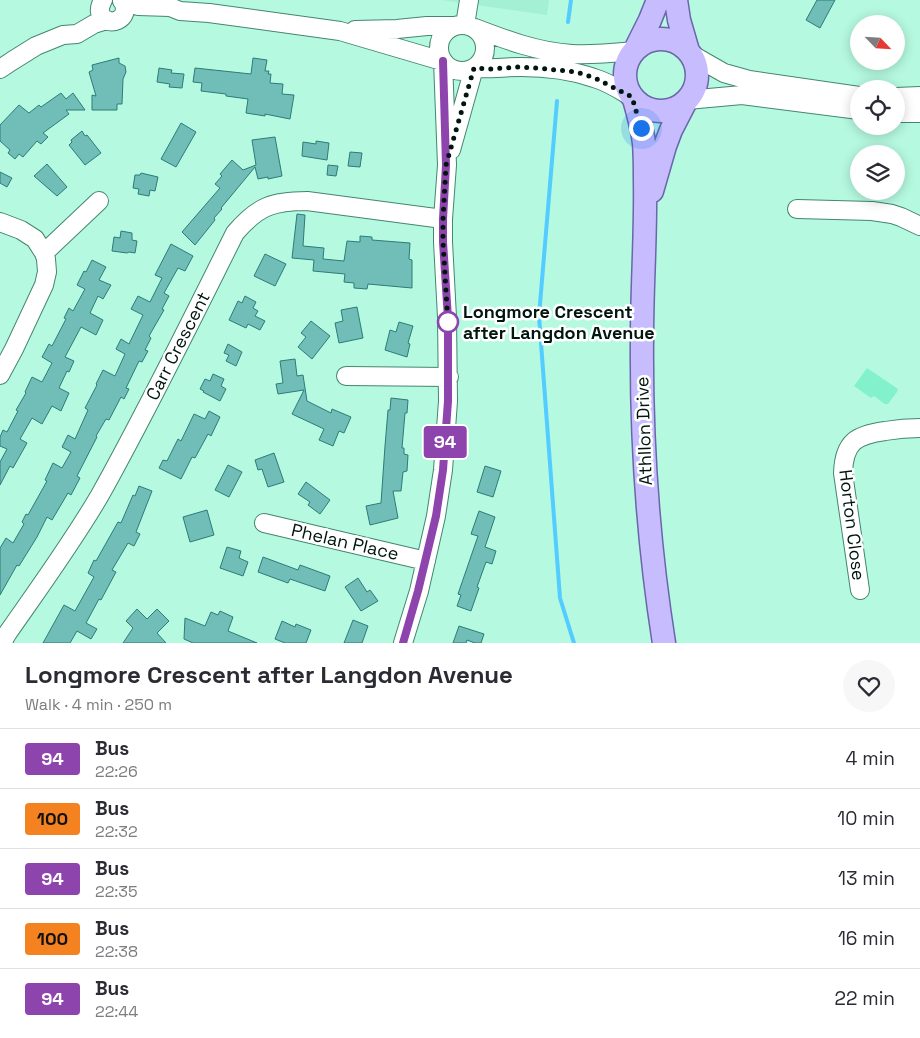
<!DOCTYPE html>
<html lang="en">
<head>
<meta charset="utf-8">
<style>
	:root { --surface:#fff; --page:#f7f7f7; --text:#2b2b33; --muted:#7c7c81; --line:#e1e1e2 }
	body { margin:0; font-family:"Space Grotesk",sans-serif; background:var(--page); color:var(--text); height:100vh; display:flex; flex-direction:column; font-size:19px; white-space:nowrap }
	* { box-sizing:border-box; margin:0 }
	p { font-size:16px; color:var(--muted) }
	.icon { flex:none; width:28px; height:28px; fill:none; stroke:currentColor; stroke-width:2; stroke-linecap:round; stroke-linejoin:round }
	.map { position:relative; height:643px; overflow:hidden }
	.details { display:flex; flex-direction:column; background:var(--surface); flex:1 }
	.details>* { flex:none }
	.badge { padding:0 10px; border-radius:4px; font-size:18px; line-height:32px }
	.needle { width:32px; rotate:115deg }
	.tools { position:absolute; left:850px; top:15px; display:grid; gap:10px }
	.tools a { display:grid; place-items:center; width:55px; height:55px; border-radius:50%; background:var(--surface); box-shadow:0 2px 12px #0003; font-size:25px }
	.you { position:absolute; width:25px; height:25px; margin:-12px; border:4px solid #fff; border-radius:50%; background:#1a73e8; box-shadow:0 0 0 8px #1a73e833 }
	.map>.badge { position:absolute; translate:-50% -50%; box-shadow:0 0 0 2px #fff }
	.round { display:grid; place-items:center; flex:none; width:52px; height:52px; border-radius:26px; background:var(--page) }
	.headline { display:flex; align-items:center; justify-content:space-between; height:85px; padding:0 25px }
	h1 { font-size:24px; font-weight:700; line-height:38px }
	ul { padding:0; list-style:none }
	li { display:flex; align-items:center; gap:15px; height:60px; padding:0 25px; border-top:1px solid var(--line) }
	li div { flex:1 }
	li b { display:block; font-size:19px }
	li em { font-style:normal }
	li .badge { min-width:55px; font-weight:700; text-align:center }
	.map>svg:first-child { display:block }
</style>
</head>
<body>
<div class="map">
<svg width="920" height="643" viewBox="0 0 920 643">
	<rect width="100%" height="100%" fill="#b5f9e0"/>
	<path fill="#a3f0d4" d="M441,0h108l-2,15z"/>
	<path fill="#83f1cc" d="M867,368l31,21 -1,3 -9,12h-3l-11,-8 -3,2 -17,-12z"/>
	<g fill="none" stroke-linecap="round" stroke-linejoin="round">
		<path stroke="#53ccff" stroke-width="4" d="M568,22l3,-22
			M557,101l-18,215 21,282 14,45"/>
	</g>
	<path fill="#71bdb7" stroke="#2c7c77" d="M817,0h18l-15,28 -14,-8z
		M119,58v5l6,3 1,6 -3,7 -1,25h-5v6h-25v-15l4,1 -7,-24 4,-2 -1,-5z
		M253,58l14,2 -2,11h4l-1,3h3l-1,9 13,1 -1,10 12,1 -4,24 -25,-5v2l-19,-3 2,-14 -22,-3v-2l-25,-3 1,-8 -9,-1 2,-14 56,6z
		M159,68l13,2 -1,3 13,1 -2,14 -13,-1 1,-3 -13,-2z
		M61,93l5,6 7,-6 12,17h-19l3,4 -26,19 5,4 -7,7 -4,-3 -14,16 -4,-3 -4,5 -7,-6 2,-3 -10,-9v-16l19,-20 10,8 10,-8 2,2z
		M181,123l15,9 -20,35 -15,-8z
		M82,131l3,5 2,-1 14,18 -16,12 -16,-20 3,-3 -1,-2z
		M275,137l7,39 -14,3v-2l-10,2 -3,-12 -34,41 1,1 -8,9 1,2 -20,25 -13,-13 38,-44 -5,-4 7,-8 -2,-2 12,-14 11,10 13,-5 -4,-25z
		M316,141l13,2 -2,17 -25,-4 1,-14 13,2z
		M350,152l12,1 -2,14 -12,-1z
		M47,164l20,23 -10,9 -23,-20z
		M328,165l10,1 -2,10 -9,-1z
		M0,172l12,6 -5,9 -7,-4z
		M141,173l17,4 -3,14 -5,-1 -1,6 -11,-2 1,-5 -6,-1 2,-13h5z
		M297,214l8,1 -2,31 21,2 -1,11 21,2 3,-20 13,1v-6l12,1v3l38,3 -1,16 3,1v28l-44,-4 -1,5 -13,-1v-5l-10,-1 1,-8 -32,-3 1,-11 -22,-2z
		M121,231l11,2v7l5,1 -2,12 -6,-1 -2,1 -15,-2 2,-14 6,1z
		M171,244l22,12 -8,15 -7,-3 -14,25 5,3 -7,13 2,1 -15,26 2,2 -6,12 3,1 -6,11 -3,-1 -13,27 3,1 -5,10 -3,-2 -12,23 -3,-1 -10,17 1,1 -20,39 3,2 -9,17 -3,-2 -16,27 -5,-3 -10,20 -18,29 -2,-1 -17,30v-47l6,-10 7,5 11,-19 -2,-2 4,-8 2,1 19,-34 -2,-1 8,-17 9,5 9,-16 -9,-5 6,-12 7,4 13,-29 -3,-2 12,-23 -1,-1 7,-14 12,6 10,-22 -9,-5 5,-10 8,5 14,-29 -12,-6 7,-13 12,6 12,-24 -7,-3z
		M265,254l21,10 -11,22 -21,-10z
		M92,260l14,7 -7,13 12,5 -8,14 -5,-3 -8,17 13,7 -7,15 -15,-8 -16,30 9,4 -5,11 -2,-1 -8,17 10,5 -8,18 -9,-5 -10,18 -10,-6 -12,21 7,4 -14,25 -3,-2 -10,19v-23l7,-13 -7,-3v-9l3,-7 4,2 11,-21 -2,-1 10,-17 -1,-1 7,-15 10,5 10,-19 -10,-6 7,-13 3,2 14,-27 -2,-1 5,-10 4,3 12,-22 -8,-4 7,-14 2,1z
		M245,296l11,6 -3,6 5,3 -3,5 10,5 -5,9 -12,-6 -2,4 -17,-8 9,-19 4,2z
		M357,307l6,31 -24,5 -4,-20 8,-2 -2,-11z
		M311,321l19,15 -18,23 -14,-12 8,-10 -5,-4z
		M399,322l14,4 -5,17 2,1 -3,13 -22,-7 5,-20 6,2z
		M228,344l14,8 -6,14 -10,-5 3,-6 -5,-2z
		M295,359l2,17 6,-1 4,26 24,12 1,-4 19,8 -7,16 -5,-2 -6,15 -14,-6 5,-11 -32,-15 12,-24 -26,4 -2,-10 7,-1 -3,-22z
		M213,374l11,5 -3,7 5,3 -6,12 -17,-9 1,-1 -4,-2 5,-10 5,2z
		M391,398l17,2 -1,13h-2l-3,35h2v6l4,1 -1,16 -4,1 -2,19h-8l5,27 -28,7 -4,-19 15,-3 4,-57 3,-36h2z
		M209,411l11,6 -9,19 -3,-2 -13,24 -3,-1 -11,22 -22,-11 4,-8 4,1 11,-22 3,2 13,-27 11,5z
		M274,453l10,29 -16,5 -6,-18 -4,1 -3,-10z
		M228,465l14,7 -13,25 -14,-7z
		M485,466l16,5 -8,26 -16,-5z
		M306,482l24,18 -10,14 -12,-9 2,-3 -12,-8z
		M139,486l13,5 -16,41 4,2 -6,12 -6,-3 -16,27 4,2 -15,28 -2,-1 -13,24 11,6 -6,10 -14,-8 -7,12h-27l21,-38 11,6 19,-34 -6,-4 6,-13 2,1 22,-39 3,1 12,-28 2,1z
		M207,510l7,25 -24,7 -7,-25z
		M479,511l16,6 -10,30 11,4 -4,13 -6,-2 -9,25 2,1 -8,23 -14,-5 4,-11 -3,-1 20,-58 -7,-2z
		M227,547l14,4 -2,7 9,4 -5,14 -23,-8z
		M263,557l35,13 2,-5 30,11 -5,15 -35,-12 -2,4 -30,-11z
		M358,578l9,14 3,-2 8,11 -17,10 -16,-24z
		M137,609l10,10 10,-10 12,12 -12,12 9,10h-43l10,-15 -7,-7z
		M220,611l13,6 -5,14 29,12h-64l-9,-4 1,-21 20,8 6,-14 7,3z
		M353,620l15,6 -6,17h-18z
		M282,621l13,6 1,-3 15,6 -5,13h-21l-10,-4z
		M459,626l25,8 -3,9h-6l-8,-3 -1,3h-13z"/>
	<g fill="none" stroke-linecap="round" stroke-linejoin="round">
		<defs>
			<path id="minor" d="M103,0c-2,4 -4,7 -3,12 5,18 34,8 22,-12
				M122,1l16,5 32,1 10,4 29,2 131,18 102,30
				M439 48a23 23 0 1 1 46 0a23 23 0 1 1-46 0Z
				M465,25l4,-25
				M475,28c31,12 63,24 97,26 21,1 41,-1 62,-3
				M355,30l42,-1 30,-3h28
				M689,53l35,20 25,7 110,16
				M474,68c16,1 31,-1 47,-1 24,0 50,3 73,11 14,4 26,12 38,19
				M0,69l12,-8 24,-15 27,-11 14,-1 17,-10 13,-4
				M896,97l24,-1
				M687,100l55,-5 117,15
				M896,113h24
				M451,150l23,-82
				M797,209l75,2 20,3 9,3 19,9
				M0,222l21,8 14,9 9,14
				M0,375l14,-26 30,-64 3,-13 -1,-13 -2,-6 55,-52
				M346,376l103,1
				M264,523l162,38
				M860,590l-17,-117c1,-31 13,-38 42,-42 12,-2 23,-3 35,-3
				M2,643l5,-9c32,-46 65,-91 93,-139 48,-86 91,-174 135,-262 23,-27 38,-32 72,-32l136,18
				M403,643l16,-52 17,-75 7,-46 5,-69 -1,-84 -4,-75v-23l4,-54 -4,-104"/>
			<path id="major" d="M676,0l3,20 9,31
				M625 75a36 36 0 1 1 72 0a36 36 0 1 1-72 0Z
				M635,50l15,-30 8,-20
				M634,99c4,14 8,29 10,44 1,13 1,25 1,38 1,52 -3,104 -3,156 -1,102 6,205 22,306
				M652,191l13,-45 6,-16 15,-29"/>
		</defs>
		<use href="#minor" stroke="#448670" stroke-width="20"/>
		<use href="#major" stroke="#6966aa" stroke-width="25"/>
		<use href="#minor" stroke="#fff" stroke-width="18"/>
		<use href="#major" stroke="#c7bdfe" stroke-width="22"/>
	</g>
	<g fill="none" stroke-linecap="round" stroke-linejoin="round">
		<defs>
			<path id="line" d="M403,643l15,-52 18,-75 7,-46 5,-69v-83l-5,-76v-23l3,-54 -3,-104"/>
		</defs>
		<use href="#line" stroke="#fff" stroke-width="11"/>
		<use href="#line" stroke="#8e44ad" stroke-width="8"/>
		<path stroke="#00160e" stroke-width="5" stroke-dasharray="0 9" d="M448,322v2l-5,-82v-23l3,-54 28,-97 15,1 29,-2 19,1 39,4 19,6 37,19 9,31"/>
	</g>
	<circle fill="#fff" stroke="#8e44ad" stroke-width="2.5" cx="448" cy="322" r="10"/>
	<g text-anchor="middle" stroke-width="5" stroke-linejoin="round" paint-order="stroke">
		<g font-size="18" font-weight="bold" fill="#00160e" stroke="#fff" text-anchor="start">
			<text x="463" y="318">Longmore Crescent<tspan x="463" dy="21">after Langdon Avenue</tspan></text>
		</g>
		<g font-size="18" fill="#00160e" stroke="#fff">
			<text transform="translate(178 346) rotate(-63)" y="6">Carr Crescent</text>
			<text transform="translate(644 431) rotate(-92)" y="6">Athllon Drive</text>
			<text transform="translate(852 525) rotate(83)" y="6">Horton Close</text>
			<text transform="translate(345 542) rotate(13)" y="6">Phelan Place</text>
		</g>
	</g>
</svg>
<div class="tools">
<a><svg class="needle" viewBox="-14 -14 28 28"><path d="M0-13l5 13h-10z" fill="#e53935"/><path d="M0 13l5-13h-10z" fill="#7c7c81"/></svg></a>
<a><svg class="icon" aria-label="locate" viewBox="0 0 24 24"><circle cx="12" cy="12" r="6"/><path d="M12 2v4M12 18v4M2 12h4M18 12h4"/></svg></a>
<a><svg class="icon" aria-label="layers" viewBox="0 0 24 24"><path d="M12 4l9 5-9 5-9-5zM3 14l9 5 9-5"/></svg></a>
</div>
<div class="you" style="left:641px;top:128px"></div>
<b class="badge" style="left:445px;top:442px;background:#8e44ad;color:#fff">94</b>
</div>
<section class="details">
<div class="headline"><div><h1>Longmore Crescent after Langdon Avenue</h1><p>Walk · 4 min · 250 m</p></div><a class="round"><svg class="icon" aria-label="heart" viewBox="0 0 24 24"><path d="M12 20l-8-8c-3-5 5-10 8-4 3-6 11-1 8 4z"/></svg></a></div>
<ul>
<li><span class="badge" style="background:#8e44ad;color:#fff">94</span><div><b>Bus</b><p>22:26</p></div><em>4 min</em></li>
<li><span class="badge" style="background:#f58220;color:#111">100</span><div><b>Bus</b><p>22:32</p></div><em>10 min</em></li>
<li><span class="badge" style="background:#8e44ad;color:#fff">94</span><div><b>Bus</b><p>22:35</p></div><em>13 min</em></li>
<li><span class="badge" style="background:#f58220;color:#111">100</span><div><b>Bus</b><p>22:38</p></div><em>16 min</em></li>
<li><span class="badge" style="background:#8e44ad;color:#fff">94</span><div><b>Bus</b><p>22:44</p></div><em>22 min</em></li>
</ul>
</section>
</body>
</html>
